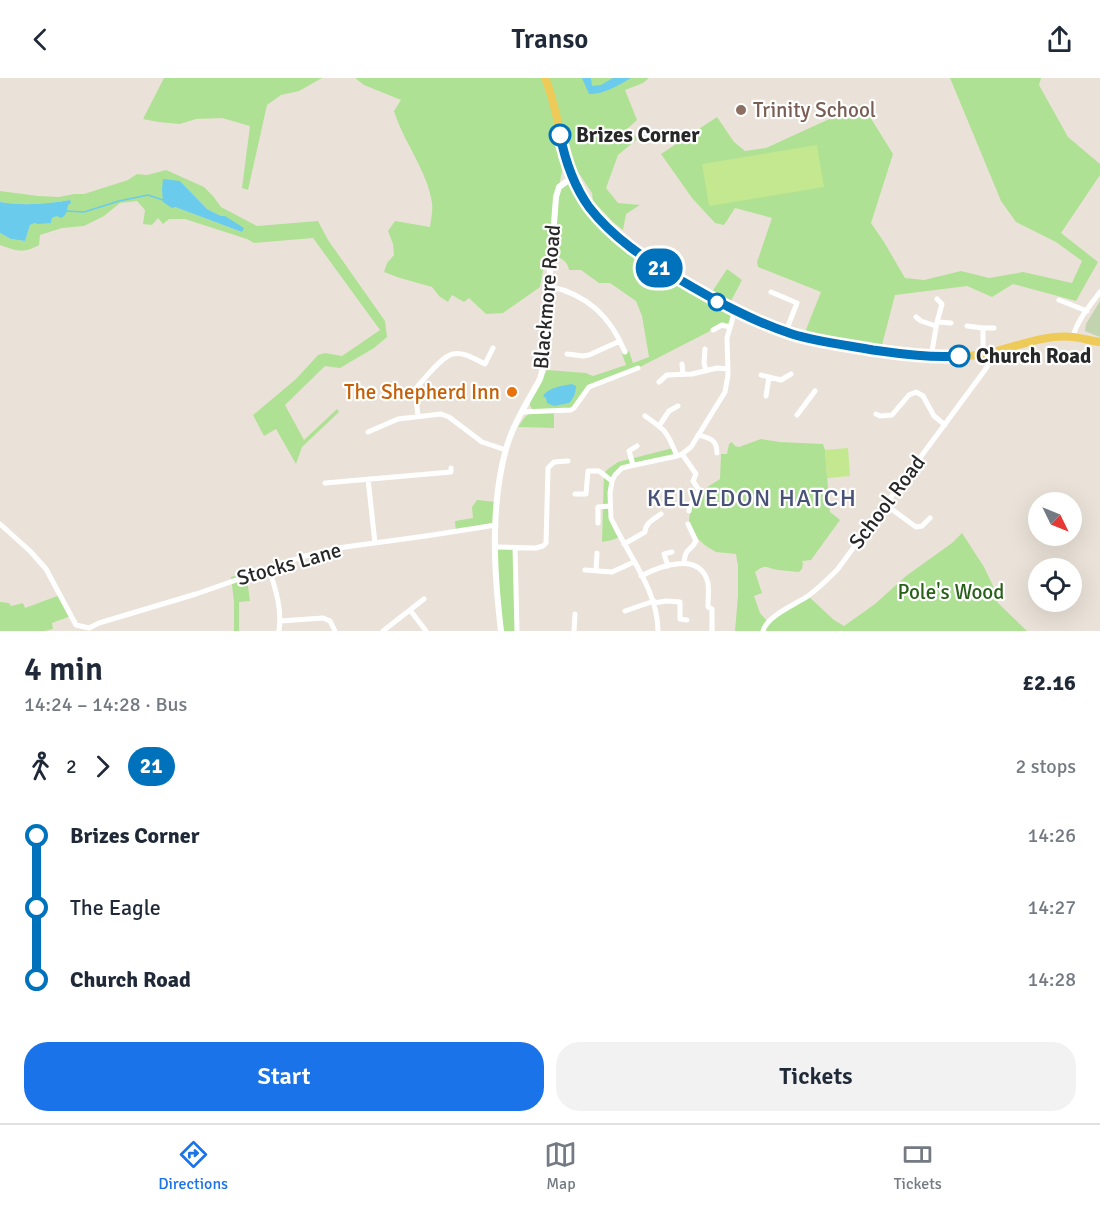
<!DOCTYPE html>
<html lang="en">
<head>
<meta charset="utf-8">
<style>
	:root { --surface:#fff; --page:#f2f2f3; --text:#1f2937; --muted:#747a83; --line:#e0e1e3; --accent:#1a73e8 }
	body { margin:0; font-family:Signika,sans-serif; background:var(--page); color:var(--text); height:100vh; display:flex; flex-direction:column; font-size:22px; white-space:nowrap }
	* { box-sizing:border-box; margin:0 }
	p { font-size:20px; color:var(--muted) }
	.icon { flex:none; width:33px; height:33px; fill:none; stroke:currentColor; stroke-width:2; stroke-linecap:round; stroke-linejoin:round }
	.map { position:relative; height:553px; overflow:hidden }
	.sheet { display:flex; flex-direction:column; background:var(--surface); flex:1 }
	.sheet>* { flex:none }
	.badge { padding:0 12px; border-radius:20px; font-size:21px; line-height:39px }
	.needle { width:39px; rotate:133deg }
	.tools { position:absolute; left:1028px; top:414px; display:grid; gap:12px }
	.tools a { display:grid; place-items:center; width:54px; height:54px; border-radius:50%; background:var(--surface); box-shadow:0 6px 24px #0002; font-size:30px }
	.map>.badge { position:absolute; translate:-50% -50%; box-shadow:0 0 0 3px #fff }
	.legs { display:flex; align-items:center; gap:9px; height:66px; padding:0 24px; font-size:20px }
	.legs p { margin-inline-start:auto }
	.summary { display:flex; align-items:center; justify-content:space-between; height:102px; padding:0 24px }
	h1 { font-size:33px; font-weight:600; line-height:45px }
	.button { display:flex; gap:12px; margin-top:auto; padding:12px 24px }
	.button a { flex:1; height:69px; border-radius:24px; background:var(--accent); color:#fff; font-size:24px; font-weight:600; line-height:69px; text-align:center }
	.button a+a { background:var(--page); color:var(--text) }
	ul { padding:0 24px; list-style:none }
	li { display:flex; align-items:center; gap:21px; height:72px; font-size:22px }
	li i { display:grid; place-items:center; width:9px; height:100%; margin:0 8px; background:currentColor }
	li i::after { content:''; width:15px; height:15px; margin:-8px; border:4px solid; border-radius:50%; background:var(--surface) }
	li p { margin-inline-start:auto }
	li:first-child i { background:linear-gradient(#0000 50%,currentColor 0) }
	li:last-child i { background:linear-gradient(currentColor 50%,#0000 0) }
	header { display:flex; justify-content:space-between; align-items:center; height:78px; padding:0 24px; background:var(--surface); font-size:27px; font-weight:600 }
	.tab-bar { display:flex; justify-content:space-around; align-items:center; height:84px; border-top:2px solid var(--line); background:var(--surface); font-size:16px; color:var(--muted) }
	.tab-bar a { display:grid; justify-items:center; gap:3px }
	.tab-bar .active { color:var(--accent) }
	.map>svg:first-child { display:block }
</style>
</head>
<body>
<header><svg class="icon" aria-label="back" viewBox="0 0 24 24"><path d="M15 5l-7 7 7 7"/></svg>Transo<svg class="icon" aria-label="share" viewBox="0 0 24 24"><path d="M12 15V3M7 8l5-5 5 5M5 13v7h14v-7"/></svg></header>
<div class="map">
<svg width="1100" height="553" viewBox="0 0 1100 553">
	<rect width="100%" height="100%" fill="#eae2d8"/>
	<path fill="#afe194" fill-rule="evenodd" d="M164,0h158l-23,13 -18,4 -14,10 -19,85 -6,-2 8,-62 -28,-8 -26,1 -16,5 -22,-2 -15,-3z
		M355,0h294l-6,5 -18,7 12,30 -20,18 24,-2 -23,19 -12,33 12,15 22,2 -14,9 -3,16 -10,-8 -20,-21 -1,-8 -20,-30 -9,4 -4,19 14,-9 4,9 51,60 107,64 -5,17h-12l-80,41 -45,18 -19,22 -20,3v17l-36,-1 7,-10 8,-6 -3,-6v-3l17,-32 39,3 7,3 33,-11 -4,-11 7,-3 4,12 16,-6 -7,-41 -6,-15 -26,-18h-11l-18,-13h-12c-2,-10 -8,-12 -17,-15l-7,5 -5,27 -37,26 -17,1 -17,-16 -5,4 -12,-7 -4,7 -9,-6 -7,-9 -32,-9 -16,-6 3,-9 7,-8 -1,-11 -5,-13 7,-10 35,6c1,-8 3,-16 2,-24 -4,-31 -29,-62 -38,-92l7,-11 -37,-15z
		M950,0h91l-2,7 29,52 32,27v11l-39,58 37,29 -22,39 -63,-17 -21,13 -25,-11 -72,9 -13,50 -77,-13 16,-40 -63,-25 -1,-5 15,-44 -37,-10 -11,17 -9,-2 -23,-25 -31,-44 56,-37 17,25 11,9 21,-3 96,-44 31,50 -22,69 13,19 21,36 19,2 37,-9 28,7 34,-6 49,11 10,-22 -26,-19 -40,-20 -15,-21z
		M166,92l38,17 9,9 8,11 36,19 61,-5 10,19 57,81 2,16 -13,11 -34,20 -15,-2 -40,39 19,35 33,-31 2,3 -37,35 -6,17 -20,-35 -12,7 -11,-21 43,-36 22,-24 7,-2 17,3 38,-26 -67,-92 -59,5 -7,-4 -62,-20h-16l-6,5 -5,-6 -6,7 -9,-1 2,-14 -8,-9 -17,2 -16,13 -20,10 -22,2 -22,7 -1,10c-16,9 -22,6 -39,0v-12l11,6 14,2 5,-16 5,-2h16l1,-5c8,-3 15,-10 18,-18 -23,4 -47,6 -70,2v-11l38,5 21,1 15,-3h10l44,-14 9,-6 10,1zM180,103l27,28 14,7 21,16 -67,-25z
		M727,191l15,11 -12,23 -18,-11z
		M761,361l19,3 43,2 2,6 5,62 10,8 -29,40 -9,1 1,3 -1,5 -3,3c-7,-1 -14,-1 -21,-2 -10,-1 -13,-7 -23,2l7,21 -8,3 6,17 8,9 40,-26 26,24 10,6 31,-22 31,-28 46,-33 10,-10 22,34 9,19 5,17 29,28h-292l3,-36v-29l-2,-12 -20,-2 -10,-6 -8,-7 -9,-18 1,-9 8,-19 22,-14 1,-25h6l2,-10 3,-2 3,4 4,1z
		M673,370l4,8 -47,10 -15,9 -5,31 10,31 -8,3 -10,2 2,-69 4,-4 10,-7z
		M477,422l20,2 -1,23 -40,7 -1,-11 18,-3 -1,-11z
		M496,469l19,1 2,83h-16z
		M253,488l-6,13 3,22 -11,1v29h-5v-29l-3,-25 9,-3v-3z
		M60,517l11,21 -19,7 1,6 -8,2h-45v-29l9,1 2,3 12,-3 2,5z"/>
	<path fill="#c1d3af" d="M1100,223v36l-15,-6 1,-7z"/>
	<path fill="#c3e88f" d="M817,67l7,42 -115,19 -7,-42z
		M848,370l2,28 -23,2 -2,-28z"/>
	<path fill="#6acbec" d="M582,0h9l1,8 9,-1 12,-7h18c-14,8 -26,16 -42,16z
		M163,101l17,2 27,28 14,7h4l19,12 -2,4 -67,-25 -3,1 -9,-6 -1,-12z
		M70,122l1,3 -3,2c-1,6 -2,11 -7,13l-4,-2 -5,2 -1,5 -13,1 -3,-1 -5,2 -5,16 -14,-2 -11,-6v-31c23,4 47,2 70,-2z
		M572,306l4,2c0,7 -3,13 -7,17l-15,3 -7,-3 -1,-5 -3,-2c6,-9 19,-10 29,-12z"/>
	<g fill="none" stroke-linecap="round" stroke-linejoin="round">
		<path stroke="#6acbec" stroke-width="1.5" d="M65,133l19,1 35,-11 29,-6 15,5"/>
		<path stroke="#fff" stroke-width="5" d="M549,208c39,9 61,30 76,66
			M771,214l26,11 -11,28
			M1059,222l28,11
			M916,239l5,4 15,5
			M937,244l5,-18 -5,-5
			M967,248l16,2v26
			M983,250h11
			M713,252l9,-5 8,2
			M1073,259c4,-17 17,-31 27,-45
			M705,271l-1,14 2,7
			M567,276l16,2 6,-1 31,-14
			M931,279l6,-35 14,1
			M682,286l1,10
			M761,297l20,5 10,-6
			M659,304l8,-7 25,-1 25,-6 11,1
			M766,318l3,-19
			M522,334l49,-2 3,-2 15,-21 49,-19
			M876,336l4,2 12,-1 17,-20 7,-3 7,4 11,20 11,9
			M797,337l18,-24
			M418,338l-3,-26 3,-4c8,-9 24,-30 35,-32 10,-3 23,6 32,10l8,-16
			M645,338c22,15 22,16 32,40
			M659,348l10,-15 9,-5
			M368,354l30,-13 43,-5 8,3 33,25 24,8
			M698,357c11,3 19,4 19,18
			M682,376l14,20 -3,7 6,9 -9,15 -1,6
			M633,387l-4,-14 8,-5
			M368,401l7,64
			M325,405l126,-11v-4
			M575,416h11l2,-23h11l13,10
			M886,427l30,22 6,-1 8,-8
			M598,445v-16l12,-1
			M0,446l30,27 16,18 30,56 13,3
			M624,466l21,-12c0,-9 9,-13 16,-18
			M496,469l40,1 7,-2 3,-3 2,-75 6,-6 14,-1
			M515,470l2,83
			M684,485c1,-15 6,-11 12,-22l-8,-17
			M668,488l-4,-12 8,-2
			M269,491c7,21 13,40 10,62
			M585,492l27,2 22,-10
			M596,493l1,-18
			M641,498c19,-10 59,-25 67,7 1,7 0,17 0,24l4,2v22
			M654,525l12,-2 14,1v17l7,1
			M410,532l16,21
			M625,533l29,-10
			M280,543l43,-3 7,3 5,10
			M89,550l10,-5 97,-29 106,-37 19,-5 24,-5 81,-11 70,-11
			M383,553l41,-32
			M574,553l1,-17
			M658,553c0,-41 -31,-77 -47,-113l-1,-25 2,-12 3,-6 7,-7 8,-2 47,-10 5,-2 9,-7 34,-55 3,-17 -1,-37 8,-28
			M763,553c4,-15 33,-27 45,-35 11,-8 20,-17 29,-26l145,-196 5,-7 1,-14"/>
		<path stroke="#fff" stroke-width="6" d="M501,553c-7,-59 -11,-124 5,-182 7,-25 22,-48 34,-70 9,-30 7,-62 9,-93 2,-30 5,-59 7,-89l3,-10 14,-10"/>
		<path stroke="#eeca58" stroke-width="8" d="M545,0c16,38 15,81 37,117 25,40 66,66 106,90 33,19 67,36 103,48 24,8 50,12 76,16 25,4 51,9 76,8 15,0 32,-1 46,-4 26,-6 56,-19 84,-16 9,1 18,4 27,5"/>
	</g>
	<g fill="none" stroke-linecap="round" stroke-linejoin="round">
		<defs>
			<path id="line-1" d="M560,57c5,25 14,51 29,72 23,30 56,52 88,71 37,22 75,43 115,56 26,8 54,11 81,16 29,4 57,8 86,6"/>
		</defs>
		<use href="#line-1" stroke="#fff" stroke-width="14"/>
		<use href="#line-1" stroke="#0072bc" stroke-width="9"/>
	</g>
	<circle fill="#8d6e63" stroke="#fff" stroke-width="2" cx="741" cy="32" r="6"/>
	<g fill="#fff" stroke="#0072bc" stroke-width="3">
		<circle cx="560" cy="57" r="10"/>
		<circle cx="717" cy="224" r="8"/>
		<circle cx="959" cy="278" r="10"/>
	</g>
	<circle fill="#e8710a" stroke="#fff" stroke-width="2" cx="512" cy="314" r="6"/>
	<g text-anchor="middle" stroke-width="4.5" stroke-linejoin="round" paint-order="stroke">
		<g font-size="21" fill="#785e54" stroke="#fff" text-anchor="start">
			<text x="753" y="39">Trinity School</text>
		</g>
		<g font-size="21" font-weight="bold" fill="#272727" stroke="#fff" text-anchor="start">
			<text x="576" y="64">Brizes Corner</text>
			<text x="976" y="285">Church Road</text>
		</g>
		<g font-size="21" fill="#272727" stroke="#fff">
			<text transform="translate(547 219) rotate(-85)" y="7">Blackmore Road</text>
			<text transform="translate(887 424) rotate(-53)" y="7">School Road</text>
			<text transform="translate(289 486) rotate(-16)" y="7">Stocks Lane</text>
		</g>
		<g font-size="21" fill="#c56008" stroke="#fff" text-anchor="end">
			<text x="500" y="321">The Shepherd Inn</text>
		</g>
		<g font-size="21" fill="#296119" stroke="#fff">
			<text x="951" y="521">Pole's Wood</text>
		</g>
		<g font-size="24" letter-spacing="1.5" fill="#485176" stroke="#fff">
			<text x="752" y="428">KELVEDON HATCH</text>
		</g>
	</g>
</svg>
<div class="tools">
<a><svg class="needle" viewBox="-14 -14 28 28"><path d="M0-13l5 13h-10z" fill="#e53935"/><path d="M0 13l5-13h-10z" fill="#747a83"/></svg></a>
<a><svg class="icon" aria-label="locate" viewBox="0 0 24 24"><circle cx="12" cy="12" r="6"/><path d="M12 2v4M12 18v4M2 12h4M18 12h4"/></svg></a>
</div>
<b class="badge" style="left:659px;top:190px;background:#0072bc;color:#fff">21</b>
</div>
<section class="sheet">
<div class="summary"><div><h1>4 min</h1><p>14:24 – 14:28 · Bus</p></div><b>£2.16</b></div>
<div class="legs"><svg class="icon" aria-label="walk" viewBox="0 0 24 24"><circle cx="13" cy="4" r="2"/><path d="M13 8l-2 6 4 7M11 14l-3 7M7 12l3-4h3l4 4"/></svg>2<svg class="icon" aria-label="forward" viewBox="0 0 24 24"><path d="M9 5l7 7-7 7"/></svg><b class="badge" style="background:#0072bc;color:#fff">21</b><p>2 stops</p></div>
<ul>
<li><i style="color:#0072bc"></i><b>Brizes Corner</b><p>14:26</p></li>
<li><i style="color:#0072bc"></i><span>The Eagle</span><p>14:27</p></li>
<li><i style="color:#0072bc"></i><b>Church Road</b><p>14:28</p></li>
</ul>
<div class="button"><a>Start</a><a>Tickets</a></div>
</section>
<nav class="tab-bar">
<a class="active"><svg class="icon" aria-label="directions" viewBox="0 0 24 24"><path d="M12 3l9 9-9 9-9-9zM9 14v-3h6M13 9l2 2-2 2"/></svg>Directions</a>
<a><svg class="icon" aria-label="map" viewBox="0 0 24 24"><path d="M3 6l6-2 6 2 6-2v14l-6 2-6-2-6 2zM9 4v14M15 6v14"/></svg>Map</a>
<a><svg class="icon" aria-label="tickets" viewBox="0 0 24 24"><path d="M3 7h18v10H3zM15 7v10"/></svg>Tickets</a>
</nav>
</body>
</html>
